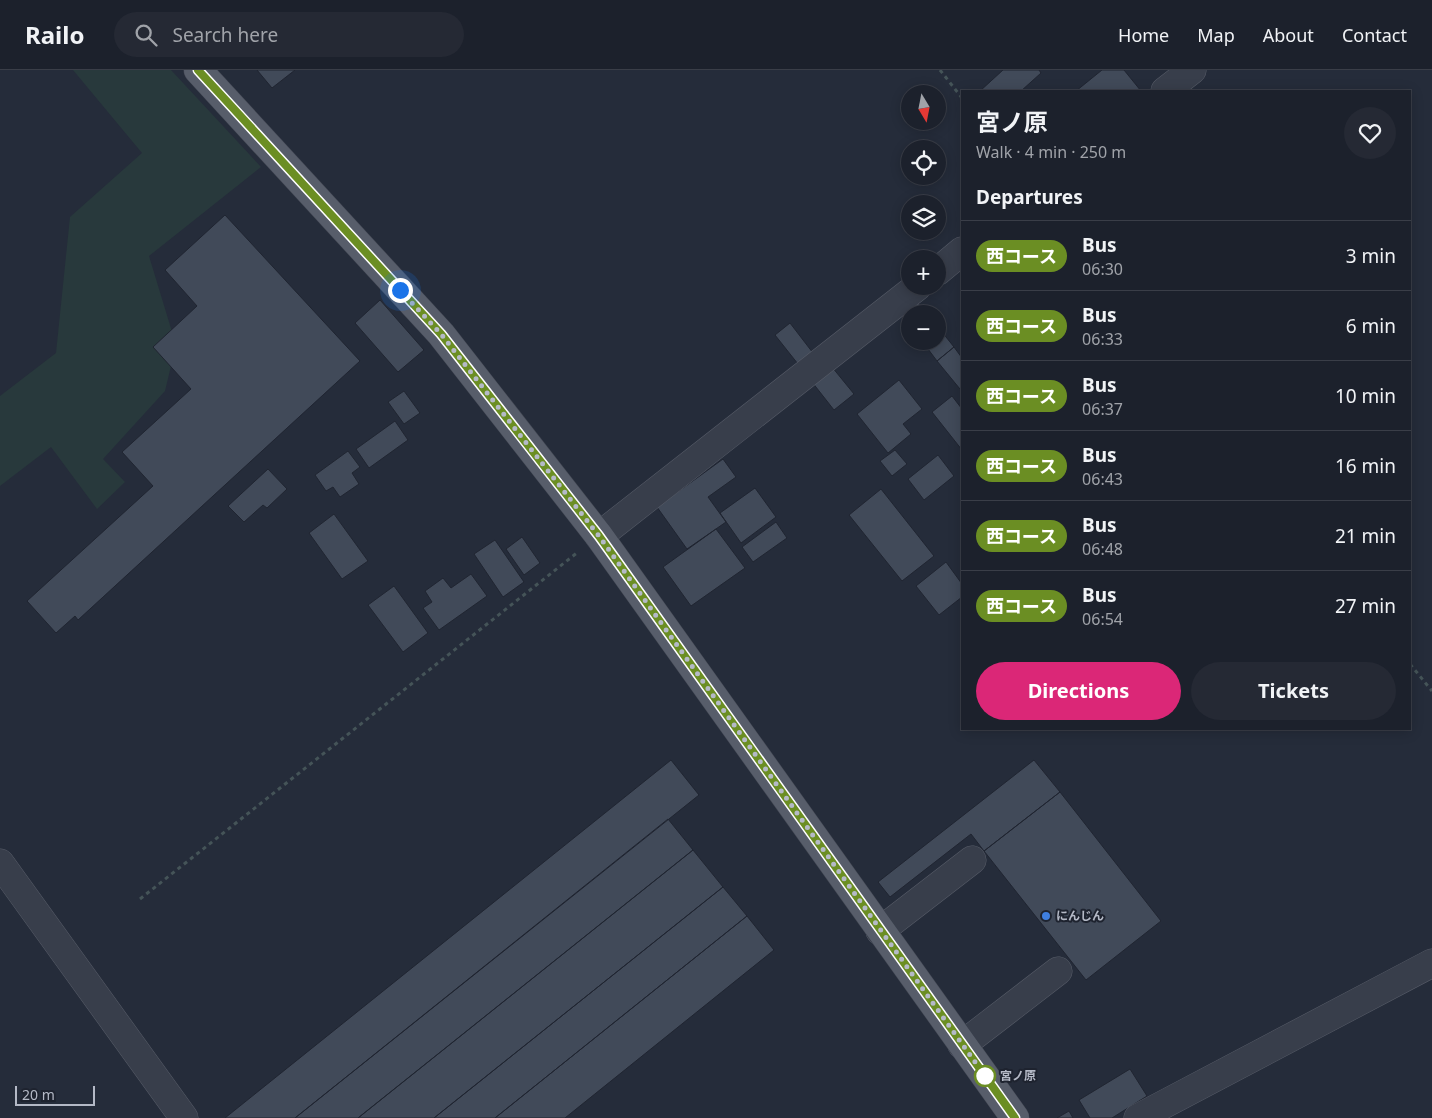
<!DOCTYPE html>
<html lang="en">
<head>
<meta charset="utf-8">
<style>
	:root { --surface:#1c212c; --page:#252934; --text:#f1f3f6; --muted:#a0a3a9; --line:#3a3e48; --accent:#db2777 }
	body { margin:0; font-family:"Noto Sans","Noto Sans JP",sans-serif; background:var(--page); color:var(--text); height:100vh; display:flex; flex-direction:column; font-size:19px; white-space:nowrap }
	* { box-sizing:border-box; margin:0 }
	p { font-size:16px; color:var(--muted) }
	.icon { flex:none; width:28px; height:28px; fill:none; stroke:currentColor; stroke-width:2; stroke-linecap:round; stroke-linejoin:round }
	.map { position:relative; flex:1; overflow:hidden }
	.details { position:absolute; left:961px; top:20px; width:450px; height:640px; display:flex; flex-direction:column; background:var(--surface); border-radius:0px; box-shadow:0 2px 12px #0003,0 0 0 1px var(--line) }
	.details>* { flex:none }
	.badge { padding:0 10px; border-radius:16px; font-size:18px; line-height:32px }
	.needle { width:32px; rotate:170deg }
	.buttons { position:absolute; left:901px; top:15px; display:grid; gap:10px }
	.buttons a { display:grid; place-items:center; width:45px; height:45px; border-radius:50%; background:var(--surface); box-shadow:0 2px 12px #0003,0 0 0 1px var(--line); font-size:25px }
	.scale { position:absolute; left:15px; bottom:12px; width:80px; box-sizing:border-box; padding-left:5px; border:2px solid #b4b9c6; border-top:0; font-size:14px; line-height:18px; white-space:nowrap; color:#b4b9c6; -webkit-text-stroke:4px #1e232f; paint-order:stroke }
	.you { position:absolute; width:25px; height:25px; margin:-12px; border:4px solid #fff; border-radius:50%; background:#1a73e8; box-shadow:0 0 0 8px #1a73e833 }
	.map>.badge { position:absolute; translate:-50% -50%; box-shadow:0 0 0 2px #fff }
	h2 { padding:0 15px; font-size:19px; line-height:45px }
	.round { display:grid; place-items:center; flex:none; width:52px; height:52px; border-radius:26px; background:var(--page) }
	.headline { display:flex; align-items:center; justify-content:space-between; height:85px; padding:0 15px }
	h1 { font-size:24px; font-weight:700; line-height:38px }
	.button { display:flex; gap:10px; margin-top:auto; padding:10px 15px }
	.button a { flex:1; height:58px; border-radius:30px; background:var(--accent); color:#fff; font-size:20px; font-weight:700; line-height:58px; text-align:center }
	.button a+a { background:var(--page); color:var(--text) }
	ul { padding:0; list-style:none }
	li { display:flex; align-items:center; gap:15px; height:70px; padding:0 15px; border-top:1px solid var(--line) }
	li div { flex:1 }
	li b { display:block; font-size:19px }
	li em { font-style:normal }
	li .badge { min-width:55px; font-weight:700; text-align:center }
	header { display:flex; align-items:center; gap:30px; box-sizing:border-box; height:70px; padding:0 25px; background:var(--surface); border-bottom:1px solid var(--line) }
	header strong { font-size:24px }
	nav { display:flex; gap:28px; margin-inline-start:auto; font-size:18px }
	.search { width:350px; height:45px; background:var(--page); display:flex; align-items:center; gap:12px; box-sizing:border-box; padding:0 18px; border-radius:28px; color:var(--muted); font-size:19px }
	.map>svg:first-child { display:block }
</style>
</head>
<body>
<header>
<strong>Railo</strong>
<div class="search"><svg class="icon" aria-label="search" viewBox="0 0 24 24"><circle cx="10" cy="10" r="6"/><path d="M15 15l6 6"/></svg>Search here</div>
<nav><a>Home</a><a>Map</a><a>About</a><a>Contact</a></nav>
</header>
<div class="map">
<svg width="1432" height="1048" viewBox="0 0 1432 1048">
	<rect width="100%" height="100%" fill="#252c3a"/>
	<path fill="#28393c" d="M73,0h98l90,97 -112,89 27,89 -11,46 -62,68 22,23 -28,27 -46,-62 -51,39v-90l56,-43 14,-136 72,-64z"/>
	<path fill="#414a59" stroke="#202531" d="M257,0h38l-23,18z
		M1003,0h36l2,3 -20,18h-41z
		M1102,0h22l17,21h-65z
		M225,145l135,146 -282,259 -3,-4 -19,17 -29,-32 126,-115 -31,-34 69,-63 -38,-42 44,-41 -32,-36z
		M915,228l12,16h-17v12l-12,-15z
		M380,230l44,50 -26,22 -43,-49z
		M790,253l23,30 -15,11 -23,-29z
		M938,257l16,20 -17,14 -15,-20h16z
		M954,277l8,11v29l-2,2 -23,-28z
		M832,297l22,27 -20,16 -22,-28z
		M899,310l23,29 -19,15 8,10 -23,19 -31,-39z
		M404,321l16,22 -16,11 -16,-22z
		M952,326l10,13v41l-30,-38z
		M395,351l13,19 -39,28 -13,-19z
		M895,380l12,14 -15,12 -12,-15z
		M348,381l12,16 -8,6 7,11 -19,13 -7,-10 -7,4 -11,-16z
		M938,385l16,21 -30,24 -16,-21z
		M723,389l13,18 -28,20 18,25 -39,27 -30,-42z
		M268,399l19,20 -20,19 -4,-3 -19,17 -16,-16z
		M755,418l21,29 -35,26 -21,-30z
		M881,419l53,67 -32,25 -53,-66z
		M334,444l34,47 -26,18 -33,-46z
		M776,452l11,16 -34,24 -11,-15z
		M716,459l29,39 -54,38 -28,-39z
		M522,467l18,26 -16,12 -18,-26z
		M495,470l29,42 -21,15 -29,-43z
		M946,492l16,22v13l-23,18 -23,-29z
		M471,504l16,22 -48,34 -16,-22 9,-6 -7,-11 18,-13 8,10z
		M394,516l34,47 -25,19 -35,-47z
		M671,690l28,35 -404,323h-70z
		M1034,690l26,32 -76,59 -13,-17 -81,63 -12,-15z
		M1060,722l101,129 -75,59 -102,-129z
		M668,749l25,31 -335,268h-63z
		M693,780l30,37 -289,231h-76z
		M723,817l24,29 -252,202h-61z
		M747,846l27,34 -209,168h-70z
		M1130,999l17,27 -35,22h-22l-11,-18z
		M1069,1041l4,7h-16z"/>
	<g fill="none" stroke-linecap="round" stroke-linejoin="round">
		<defs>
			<path id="minor" d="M1165,21l27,-21
				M938,201l24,-20
				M599,466l319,-250
				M0,793l184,255
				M880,861l92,-71
				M962,975l96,-74
				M1138,1048l294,-155"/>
			<path id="major" d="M198,0l243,264 158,202 416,582"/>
		</defs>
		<use href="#minor" stroke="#575c68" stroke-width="29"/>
		<use href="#major" stroke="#424753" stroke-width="29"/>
		<path stroke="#455458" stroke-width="3" stroke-dasharray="4 4" stroke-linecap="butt" d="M940,0l22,28
			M1410,594l22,27
			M140,829l438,-347"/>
		<use href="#minor" stroke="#383e4b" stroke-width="28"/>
		<use href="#major" stroke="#575d6a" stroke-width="28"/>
	</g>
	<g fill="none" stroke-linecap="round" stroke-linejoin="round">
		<defs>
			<path id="line" d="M198,0l243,264 158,202 416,582"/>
		</defs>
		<use href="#line" stroke="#fff" stroke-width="11"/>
		<use href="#line" stroke="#6b8e23" stroke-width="8"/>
		<path stroke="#b4b9c6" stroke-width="5" stroke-dasharray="0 9" d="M400,220l41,44 158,202 386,540"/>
	</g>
	<circle fill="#3f7fe0" stroke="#1e232f" stroke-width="2" cx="1046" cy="846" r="5"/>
	<circle fill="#fff" stroke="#6b8e23" stroke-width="2.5" cx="985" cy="1006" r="10"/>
	<g text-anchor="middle" stroke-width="4" stroke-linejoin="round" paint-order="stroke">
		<g font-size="12" font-weight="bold" fill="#b4b9c6" stroke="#1e232f" text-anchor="start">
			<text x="1056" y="850">にんじん</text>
		</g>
		<g font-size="12" font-weight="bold" fill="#b4b9c6" stroke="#1e232f" text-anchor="start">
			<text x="1000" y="1010">宮ノ原</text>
		</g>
	</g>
</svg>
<div class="buttons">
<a><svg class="needle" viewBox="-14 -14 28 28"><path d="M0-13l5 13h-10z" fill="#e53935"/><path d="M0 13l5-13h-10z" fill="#a0a3a9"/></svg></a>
<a><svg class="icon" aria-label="locate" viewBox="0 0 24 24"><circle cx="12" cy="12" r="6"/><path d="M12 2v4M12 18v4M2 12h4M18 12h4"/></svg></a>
<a><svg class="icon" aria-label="layers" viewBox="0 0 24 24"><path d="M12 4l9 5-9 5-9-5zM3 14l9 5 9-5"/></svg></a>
<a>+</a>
<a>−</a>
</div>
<div class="scale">20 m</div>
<div class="you" style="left:400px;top:220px"></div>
<section class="details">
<div class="headline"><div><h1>宮ノ原</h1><p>Walk · 4 min · 250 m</p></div><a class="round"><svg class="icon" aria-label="heart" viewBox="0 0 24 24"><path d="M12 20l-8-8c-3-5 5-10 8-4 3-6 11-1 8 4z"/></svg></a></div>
<h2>Departures</h2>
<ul>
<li><span class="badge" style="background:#6b8e23;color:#fff">西コース</span><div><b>Bus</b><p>06:30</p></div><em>3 min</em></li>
<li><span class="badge" style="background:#6b8e23;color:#fff">西コース</span><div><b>Bus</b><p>06:33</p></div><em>6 min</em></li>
<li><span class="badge" style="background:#6b8e23;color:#fff">西コース</span><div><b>Bus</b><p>06:37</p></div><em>10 min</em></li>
<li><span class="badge" style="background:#6b8e23;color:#fff">西コース</span><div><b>Bus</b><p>06:43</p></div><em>16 min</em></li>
<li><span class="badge" style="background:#6b8e23;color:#fff">西コース</span><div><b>Bus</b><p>06:48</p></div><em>21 min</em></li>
<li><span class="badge" style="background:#6b8e23;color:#fff">西コース</span><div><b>Bus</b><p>06:54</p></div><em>27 min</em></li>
</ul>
<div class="button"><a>Directions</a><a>Tickets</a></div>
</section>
</div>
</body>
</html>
